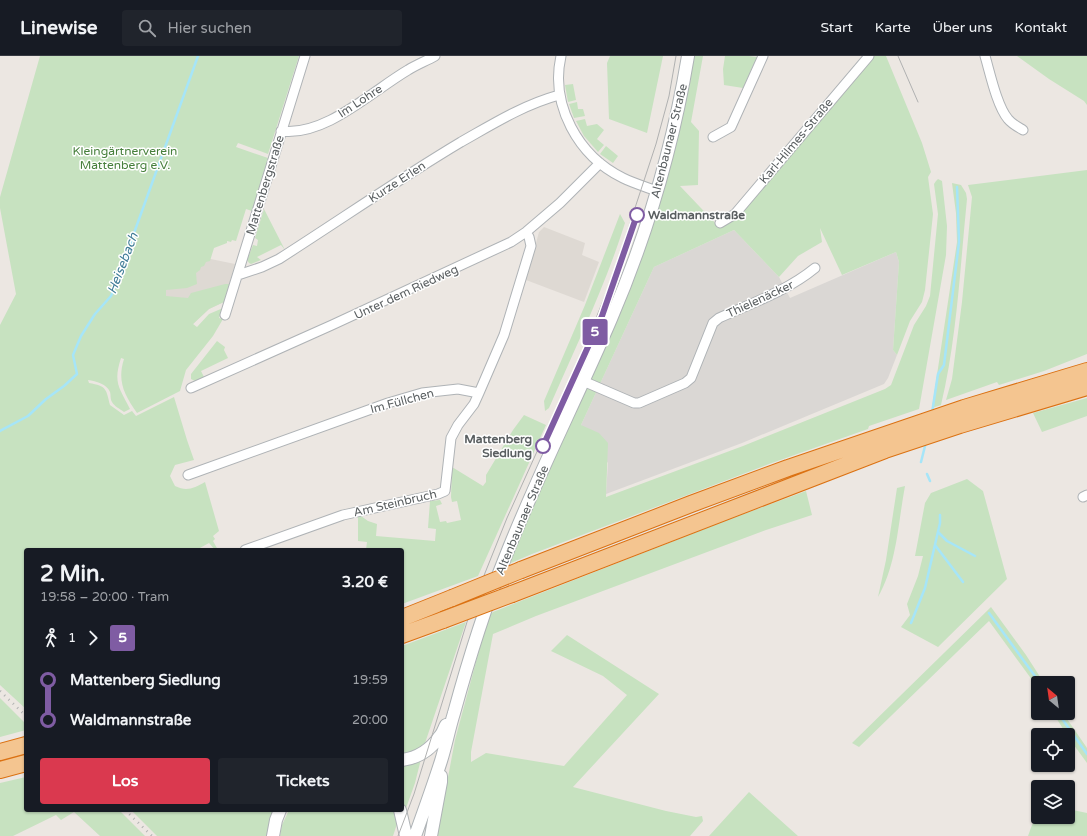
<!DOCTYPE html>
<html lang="de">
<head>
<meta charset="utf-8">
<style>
	:root { --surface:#171b24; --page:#20242c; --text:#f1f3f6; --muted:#9ea1a6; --line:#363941; --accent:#da394f }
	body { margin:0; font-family:"Varela Round",sans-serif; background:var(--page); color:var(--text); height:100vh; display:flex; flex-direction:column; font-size:15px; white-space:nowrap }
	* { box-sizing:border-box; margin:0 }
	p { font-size:13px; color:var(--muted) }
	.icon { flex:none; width:22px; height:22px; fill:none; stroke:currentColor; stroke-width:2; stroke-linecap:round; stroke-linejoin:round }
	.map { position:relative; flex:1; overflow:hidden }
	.panel { position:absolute; left:24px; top:492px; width:380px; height:264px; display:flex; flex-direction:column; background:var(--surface); border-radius:4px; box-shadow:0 1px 3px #0004 }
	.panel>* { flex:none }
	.badge { padding:0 8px; border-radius:3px; font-size:14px; line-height:26px }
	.needle { width:26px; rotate:331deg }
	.buttons { position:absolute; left:1031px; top:620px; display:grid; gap:8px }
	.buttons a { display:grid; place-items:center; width:44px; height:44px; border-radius:4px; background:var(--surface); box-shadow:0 1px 3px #0004; font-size:20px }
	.map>.badge { position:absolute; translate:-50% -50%; box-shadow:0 0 0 2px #fff }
	.legs { display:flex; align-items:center; gap:6px; height:44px; padding:0 16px; font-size:13px }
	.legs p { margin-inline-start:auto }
	.headline { display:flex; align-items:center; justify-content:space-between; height:68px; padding:0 16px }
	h1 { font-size:22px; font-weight:700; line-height:30px }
	.action { display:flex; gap:8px; margin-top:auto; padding:8px 16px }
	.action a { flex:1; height:46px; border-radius:4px; background:var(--accent); color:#fff; font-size:16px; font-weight:700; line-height:46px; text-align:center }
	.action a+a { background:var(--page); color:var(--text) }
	ul { padding:0 16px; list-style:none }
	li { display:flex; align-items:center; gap:14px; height:40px; font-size:15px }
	li i { display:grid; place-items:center; width:6px; height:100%; margin:0 5px; background:currentColor }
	li i::after { content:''; width:10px; height:10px; margin:-5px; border:3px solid; border-radius:50%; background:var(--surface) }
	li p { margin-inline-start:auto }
	li:first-child i { background:linear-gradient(#0000 50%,currentColor 0) }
	li:last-child i { background:linear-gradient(currentColor 50%,#0000 0) }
	header { display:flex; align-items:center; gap:24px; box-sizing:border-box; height:56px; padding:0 20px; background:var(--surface); border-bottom:1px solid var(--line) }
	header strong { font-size:19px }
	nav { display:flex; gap:22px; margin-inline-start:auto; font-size:14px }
	.search { width:280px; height:36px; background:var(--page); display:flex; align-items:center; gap:10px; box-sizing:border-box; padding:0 14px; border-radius:4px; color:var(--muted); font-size:15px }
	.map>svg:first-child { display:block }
</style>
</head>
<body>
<header>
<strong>Linewise</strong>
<div class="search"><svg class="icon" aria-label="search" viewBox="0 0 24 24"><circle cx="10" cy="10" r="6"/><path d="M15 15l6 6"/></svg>Hier suchen</div>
<nav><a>Start</a><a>Karte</a><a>Über uns</a><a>Kontakt</a></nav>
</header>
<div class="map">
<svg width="1087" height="780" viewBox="0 0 1087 780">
	<rect width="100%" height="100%" fill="#ece7e2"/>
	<path fill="#dad7d4" d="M734,174l45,47 11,21 106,-46 3,10 -6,88 4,5 -9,23 -4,6 -142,59 -136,51 2,-31 -27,-38 73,-158z"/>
	<path fill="#ded9d3" d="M544,171l41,16 -3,12 17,7 -15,40 -58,-22 13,-48z
		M201,201l34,7 -11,38 -15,7 -16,15 -52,-8v-58z"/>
	<path fill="#c7e2c0" d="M40,0h259l-31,98 -30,-11 -2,4 32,11 -16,53 -6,-2 -10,32 -4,-1 -1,2 -4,-1v2l-13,5 -4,13 -4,1 -2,4 -3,1 -1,3 -4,3 1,11 -10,4 -21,2v6l22,2 3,-5 34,-9h4l-5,18 -15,7 -16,15 4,3 12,-13 14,-6 -4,10 4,1 -10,17 -27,34 -6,21 -43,22c-13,-19 -20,-32 -13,-54l-3,-1c-8,25 -2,29 9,51l-6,3c-4,-3 -10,-6 -12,-10 -2,-3 -1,-7 -2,-10 -3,-8 -14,-11 -22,-12l1,3c18,3 17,6 21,22l14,10 8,-4 4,5 38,-19 13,43 7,20 -19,5 -5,11 5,10c12,6 19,2 30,-4l14,49 -6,5 2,3 -2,2 5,9h-3l-6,-7 -11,6v1h-172v159l-26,-24v-360l16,-31 -16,-86v-11z
		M610,0h53l-16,77 -38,-14 -2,-56z
		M694,0h9l-12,66 8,9 -1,54 -18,1 39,41 153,-171h14l36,87 9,29 -3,5 5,37 -8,76 -3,12 -12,19 -13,34 -4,-5 6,-88 -3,-10 -54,23 -22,-47 2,14 -24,14 -19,21 -45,-47 -80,37 -73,158 18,8 9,10 -2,54 137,-51 142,-57 6,-4 23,-60 12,-19 4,-10 8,-82 -4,-30 2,-3 2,-2 4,2 5,45 -1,29 -27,154 -50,17 -1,3 -99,35 -237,90 -26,11 68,-153 108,-298 8,-31z
		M725,0h24l8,1 -14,31 -19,-3 -1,-16z
		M1017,0h70v49l-3,-4 -35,-22z
		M573,28l3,16 -8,2 -3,-17z
		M577,46l1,7h5l2,7 -11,2 -5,-14z
		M585,63l2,7 10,-2 7,6 -7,9 7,6 -6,7 -14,-16 -8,-15z
		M606,90l12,10 -5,7 -13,-9z
		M1087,114v184l-43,17 -45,14 -2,-3 -51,18 6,-21 10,-77 10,-105 -4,-12z
		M952,127l9,2 5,8 1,6c-7,69 -10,139 -26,206l-9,3 25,-166 -1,-29z
		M264,153l21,41 -4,-5 -24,12 4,3 -10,4 -2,-1 -2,-3 6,-15 4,1 1,-6 -3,-2z
		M620,158l5,9c-20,64 -49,123 -76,185l-4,3 -1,-10 41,-96z
		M217,285l8,6 -1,3 4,8 -27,13 3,6 -9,4 -4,-2v-5z
		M1087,342v18l-45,16 -9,-19z
		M524,359l22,10 -68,151 -76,28v-54h-36l1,-8 -9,-1v-25h3l7,5 9,3 -1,12 59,5 1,-12 -8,-1 2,-27 10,-1 2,4 -6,2 4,16 6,-1 1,2 14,-3 -4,-19 -5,1 -1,-5 1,-30 31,19 3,-4v-7l27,-45z
		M967,423l16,12 24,88 -69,68 -37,-20 9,-12 -3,-11 11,-28 5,-20h-8l10,-53 6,-10z
		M905,430c-7,37 -8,78 -27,111l8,-37 11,-72z
		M806,435l6,24 -46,15 -230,86 -43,18 -22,118v10l15,-9 78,13 63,-71 -24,-19 -52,-25 16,-16 92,59 -86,93 93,24 30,6 6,-1 1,5 -13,15h-253l18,-96 33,-123 5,-5 229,-90z
		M991,551l35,48 18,28h-6v5l-49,-67 -130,126 -7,-4z
		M466,566l-42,124 -4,5 -18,4v-109z
		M0,642l26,26v6l-26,7z
		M1053,657h10l24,35v15l-19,-26v-2h-1z
		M421,703l-6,24 -10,28 -3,-8v-40z
		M26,721v33h93l26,26h-45l-26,-24 -13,8 -5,-5 -43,21h-13v-53z
		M749,736l49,44h-89z
		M1068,753l19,4v23h-59l4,-11 7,-8h29z
		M131,754h143l-6,26h-111z
		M289,754h107l3,8 -6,18h-113l2,-11z"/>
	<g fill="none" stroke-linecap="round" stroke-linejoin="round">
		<path stroke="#a6e5f8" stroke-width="2.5" d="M932,357l6,-39 6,-9 15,-123 -2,-55
			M0,375l28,-15 18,-17 18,-13 13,-12 -4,-19 8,-19 14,-22 16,-18 10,-23 13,-40 64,-177
			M921,406l5,-20
			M927,418l3,7
			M938,476l9,9 28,15
			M935,489l28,37
			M989,557l51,70
			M911,567l14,-35 15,-65v-8
			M1058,657l29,41"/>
		<defs>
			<path id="street" d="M561,0c-11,49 17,100 62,122 10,5 23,9 34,13
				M985,0c5,17 12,50 23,63 4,5 10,8 15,11
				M281,75c44,6 91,-40 127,-61 8,-5 18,-9 27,-14
				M713,81l18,-10 32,-71
				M720,167l15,-9 134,-158
				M238,219l24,-8 17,-8c61,-39 120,-80 182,-117 32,-18 62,-37 98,-47
				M225,259l80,-259
				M583,325l51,22h5l46,-20 6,-5 22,-55 6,-5c33,-15 68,-27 96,-50
				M191,332l141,-63 179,-83 15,-10 34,-29 40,-40
				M188,419l200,-72 34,-10 36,-4 21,4
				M1083,441l4,-2
				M245,494l98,-35 95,-21 7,-3 6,-53 7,-13 16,-21 5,-11 25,-58 27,-89 -2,-9 -3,-5"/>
			<path id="secondary" d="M402,704c16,-2 29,-11 38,-24 3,-3 4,-8 6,-11
				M400,754l6,26
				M273,780l3,-16 4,-10
				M415,780c9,-25 18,-50 26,-75 5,-16 8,-32 13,-48 14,-51 29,-101 49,-150 32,-83 73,-162 108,-244 36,-84 62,-173 77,-263
				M431,780l10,-54v-6"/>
			<path id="highway" d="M521,514l170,-66 97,-36 176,-60 123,-37
				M512,538l373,-144 75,-25 127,-38
				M402,562l50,-20
				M402,579l41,-15
				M0,696l26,-7
				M0,714l26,-7"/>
		</defs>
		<use href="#street" stroke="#afb3b6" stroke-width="11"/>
		<use href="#secondary" stroke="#aeb3b6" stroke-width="14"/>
		<use href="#highway" stroke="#db7112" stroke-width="18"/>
		<use href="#street" stroke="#fff" stroke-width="9"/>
		<use href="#secondary" stroke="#fff" stroke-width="12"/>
		<use href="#highway" stroke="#f4c590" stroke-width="16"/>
		<path stroke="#b0b1b1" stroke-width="1" d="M898,0l20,46
			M398,780l16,-42 53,-172 18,-49 22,-55 79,-175 25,-62 45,-137 13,-48 7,-40"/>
		<path stroke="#b0b1b1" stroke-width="2.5" stroke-dasharray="1 5" stroke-linecap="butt" d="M0,635l26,25
			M125,754l27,26"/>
		<defs>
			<path id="highway-bridge" d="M452,542l69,-28
				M443,564l69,-26"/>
		</defs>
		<use href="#highway-bridge" stroke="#db7112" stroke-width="18" stroke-linecap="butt"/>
		<use href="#highway-bridge" stroke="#f4c590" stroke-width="16"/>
	</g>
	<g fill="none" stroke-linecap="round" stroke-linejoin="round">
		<defs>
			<path id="line-1" d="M543,390l59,-130 35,-101"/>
		</defs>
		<use href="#line-1" stroke="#fff" stroke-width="9"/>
		<use href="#line-1" stroke="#7f5ca3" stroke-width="6"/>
	</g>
	<g fill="#fff" stroke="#7f5ca3" stroke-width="2">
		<circle cx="637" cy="159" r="7"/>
		<circle cx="543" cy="390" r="7"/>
	</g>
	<g text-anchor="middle" stroke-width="3" stroke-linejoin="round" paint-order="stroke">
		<g font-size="12" fill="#5a5f61" stroke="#fff">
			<text transform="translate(360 45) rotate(-33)" y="4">Im Lohre</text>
			<text transform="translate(669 85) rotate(-76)" y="4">Altenbaunaer Straße</text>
			<text transform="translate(796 85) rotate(-50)" y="4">Karl-Hilmes-Straße</text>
			<text transform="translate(397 126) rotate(-33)" y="4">Kurze Erlen</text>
			<text transform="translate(265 129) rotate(-73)" y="4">Mattenbergstraße</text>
			<text transform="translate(406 236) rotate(-25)" y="4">Unter dem Riedweg</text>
			<text transform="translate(760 243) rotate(-25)" y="4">Thielenäcker</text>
			<text transform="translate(402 345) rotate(-15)" y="4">Im Füllchen</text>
			<text transform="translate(395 447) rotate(-13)" y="4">Am Steinbruch</text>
			<text transform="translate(522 464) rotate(-67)" y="4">Altenbaunaer Straße</text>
		</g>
		<g font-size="12" fill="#467f3b" stroke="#fff">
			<text x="125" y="99">Kleingärtnerverein<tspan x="125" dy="14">Mattenberg e.V.</tspan></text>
		</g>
		<g font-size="12" font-weight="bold" fill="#5a5f61" stroke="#fff" text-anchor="start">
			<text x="648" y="163">Waldmannstraße</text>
			<text x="532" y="387" text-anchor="end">Mattenberg<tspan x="532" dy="14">Siedlung</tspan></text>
		</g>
		<g font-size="13" font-style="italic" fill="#3f7c97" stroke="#fff">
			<text transform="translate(122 207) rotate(-69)" y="5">Heisebach</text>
		</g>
	</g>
</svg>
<div class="buttons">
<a><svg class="needle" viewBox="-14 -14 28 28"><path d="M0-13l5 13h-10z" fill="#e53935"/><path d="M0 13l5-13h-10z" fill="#9ea1a6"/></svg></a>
<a><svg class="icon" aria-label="locate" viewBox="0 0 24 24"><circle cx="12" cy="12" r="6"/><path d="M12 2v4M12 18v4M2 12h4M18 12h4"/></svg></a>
<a><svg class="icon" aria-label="layers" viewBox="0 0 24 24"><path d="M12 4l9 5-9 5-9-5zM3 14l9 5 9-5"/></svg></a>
</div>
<b class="badge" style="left:595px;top:276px;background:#7f5ca3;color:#fff">5</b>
<section class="panel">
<div class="headline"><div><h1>2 Min.</h1><p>19:58 – 20:00 · Tram</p></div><b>3.20 €</b></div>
<div class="legs"><svg class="icon" aria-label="walk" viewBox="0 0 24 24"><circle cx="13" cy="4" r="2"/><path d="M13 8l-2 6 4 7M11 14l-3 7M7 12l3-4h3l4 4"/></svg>1<svg class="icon" aria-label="forward" viewBox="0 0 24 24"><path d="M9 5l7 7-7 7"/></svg><b class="badge" style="background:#7f5ca3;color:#fff">5</b></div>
<ul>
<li><i style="color:#7f5ca3"></i><b>Mattenberg Siedlung</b><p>19:59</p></li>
<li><i style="color:#7f5ca3"></i><b>Waldmannstraße</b><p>20:00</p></li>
</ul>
<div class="action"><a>Los</a><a>Tickets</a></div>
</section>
</div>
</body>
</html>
